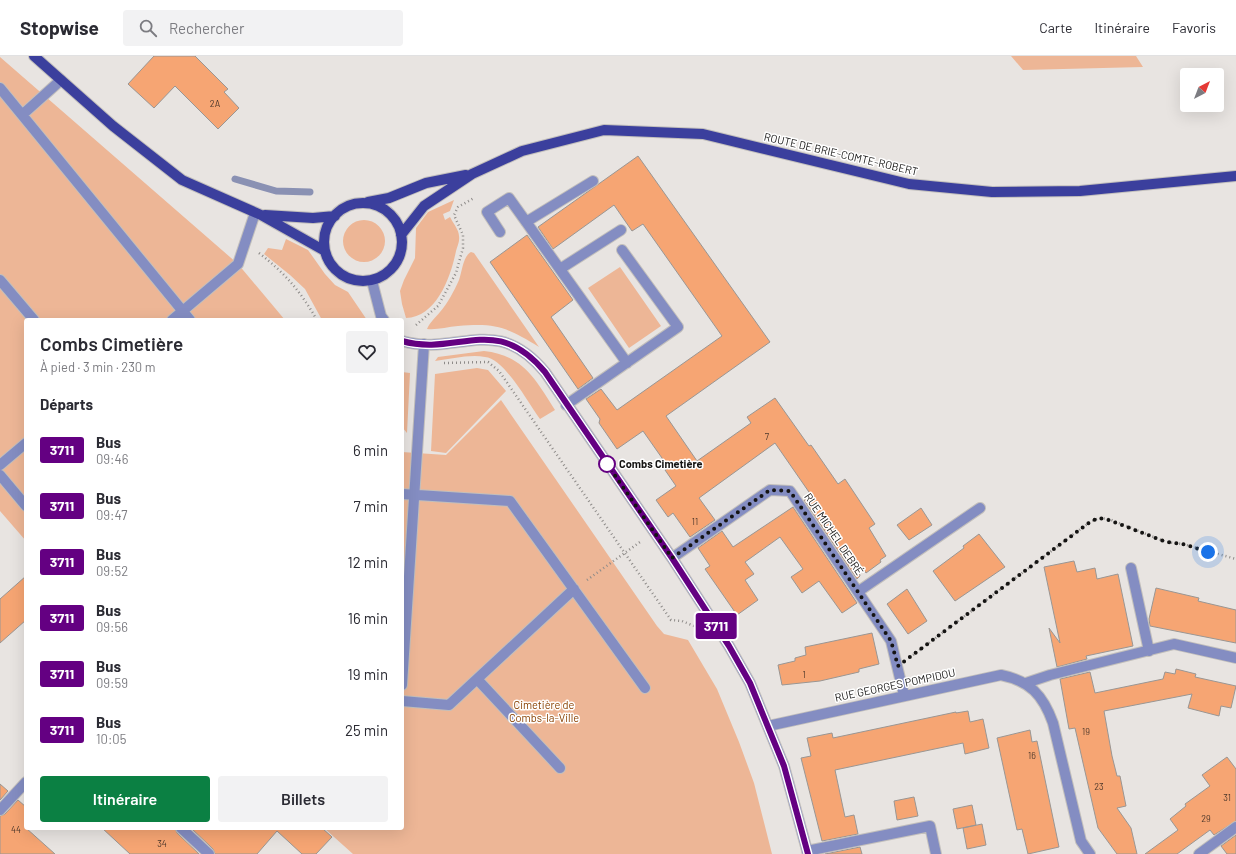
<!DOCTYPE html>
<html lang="fr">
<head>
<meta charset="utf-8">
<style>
	:root { --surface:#fff; --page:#f2f2f3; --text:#2b2b33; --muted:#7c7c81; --line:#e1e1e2; --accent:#0b8043 }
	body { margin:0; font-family:Barlow,sans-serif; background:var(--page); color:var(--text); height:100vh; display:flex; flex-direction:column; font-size:15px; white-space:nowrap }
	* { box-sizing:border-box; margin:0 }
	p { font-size:13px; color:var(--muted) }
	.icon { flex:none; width:22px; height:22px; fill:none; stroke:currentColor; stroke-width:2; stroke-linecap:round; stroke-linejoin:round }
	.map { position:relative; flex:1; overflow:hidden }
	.panel { position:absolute; left:24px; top:262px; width:380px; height:512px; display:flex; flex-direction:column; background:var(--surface); border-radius:4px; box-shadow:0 4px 16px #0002 }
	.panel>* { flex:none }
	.badge { padding:0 8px; border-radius:3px; font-size:14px; line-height:26px }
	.needle { width:26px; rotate:42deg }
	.tools { position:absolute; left:1180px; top:12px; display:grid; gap:8px }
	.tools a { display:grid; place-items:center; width:44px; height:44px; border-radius:4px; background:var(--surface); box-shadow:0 4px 16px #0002; font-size:20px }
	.you { position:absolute; width:20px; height:20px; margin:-10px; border:3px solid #fff; border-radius:50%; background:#1a73e8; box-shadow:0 0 0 6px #1a73e833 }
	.map>.badge { position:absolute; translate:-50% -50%; box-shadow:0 0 0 2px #fff }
	h2 { padding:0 16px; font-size:15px; line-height:36px }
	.round { display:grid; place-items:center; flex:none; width:42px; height:42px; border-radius:4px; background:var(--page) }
	.summary { display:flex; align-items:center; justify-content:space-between; height:68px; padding:0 16px }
	h1 { font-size:19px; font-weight:600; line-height:30px }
	.cta { display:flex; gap:8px; margin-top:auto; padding:8px 16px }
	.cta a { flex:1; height:46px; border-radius:4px; background:var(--accent); color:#fff; font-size:16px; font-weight:600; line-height:46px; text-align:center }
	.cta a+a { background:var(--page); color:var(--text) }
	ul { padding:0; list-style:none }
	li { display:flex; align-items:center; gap:12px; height:56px; padding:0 16px }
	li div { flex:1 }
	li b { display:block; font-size:15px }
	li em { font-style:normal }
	li .badge { min-width:44px; font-weight:700; text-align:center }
	header { display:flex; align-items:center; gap:24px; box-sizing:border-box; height:56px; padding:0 20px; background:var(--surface); border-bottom:1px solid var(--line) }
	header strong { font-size:19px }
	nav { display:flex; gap:22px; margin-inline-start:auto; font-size:14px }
	.search { width:280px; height:36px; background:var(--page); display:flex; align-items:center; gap:10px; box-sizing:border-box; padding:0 14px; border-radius:4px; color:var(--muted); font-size:15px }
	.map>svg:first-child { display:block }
</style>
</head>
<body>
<header>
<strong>Stopwise</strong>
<div class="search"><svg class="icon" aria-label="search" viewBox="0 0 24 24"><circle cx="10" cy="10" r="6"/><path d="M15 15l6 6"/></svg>Rechercher</div>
<nav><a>Carte</a><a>Itinéraire</a><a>Favoris</a></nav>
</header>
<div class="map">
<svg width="1236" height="798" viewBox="0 0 1236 798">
	<rect width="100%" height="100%" fill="#e8e4e1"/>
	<path fill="#edb696" d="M1011,0h125l7,11 -120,3z
		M0,1l238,207 47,56h-259v221l-26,-30z
		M454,144l-4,11 -7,3 2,6 5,-3c3,6 9,13 9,19 1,5 -2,11 -3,15 -5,25 -19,66 -50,67l-4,-14 -2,-13 4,-11 11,-22 1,-30 12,-16z
		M343 185a21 21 0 1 1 42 0a21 21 0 1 1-42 0Z
		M286,183l22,11 17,24 10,11 13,7 19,28h-45l-17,-31 -15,-14 -26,-21 4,-6 14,2z
		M471,196l3,1 65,94c-33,-20 -42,-24 -81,-21 -11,1 -21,4 -31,3 3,-7 8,-11 13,-17 8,-9 14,-21 19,-32 3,-8 4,-24 12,-28z
		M620,211l41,59 -32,22 -41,-60z
		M484,295c39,4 52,29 71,59l-15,9c-12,-16 -35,-60 -55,-62 -15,-3 -34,2 -50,4l3,-4z
		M477,312l11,2 18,21 -60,62 -15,-2 4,-77z
		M402,316l8,1 -3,60 -5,-6z
		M501,344l156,226 7,8 24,6 29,49 22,53 15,41 18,71h-419l-29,-26h78v-376l44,3z"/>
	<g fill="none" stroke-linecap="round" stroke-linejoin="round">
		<path stroke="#8a91b3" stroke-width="7" d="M235,123l41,12 34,1"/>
	</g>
	<path fill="#f6a573" stroke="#9a9693" d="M154,0h41l33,33 -4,3 15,16 -21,21 -43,-43 -21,22 -26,-24z
		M638,100l132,186 -104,74 31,45 54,-38 -4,-6 28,-19 34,48 2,-1 27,39 7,-5 30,45 -6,4 17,28 -6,4 1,2 -15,11 -9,-13 3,16 -3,3 -53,-79 7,-5 -36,-52 -76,55 16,22 -25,17 -17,-24 -5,4 -12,-17 20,-14 -11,-16 4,-2 -26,-37 -26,18 -18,-26 1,-4 -14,-20 15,-10 16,21 105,-74 -79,-112 -11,7 -18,-26 -61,44 -15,-22z
		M527,179l46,65 -22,17 42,61 -15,11 -88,-127z
		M793,451l64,96 -15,10 -23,-32 -17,12 -11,-16 12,-8 -23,-32 -35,25 9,12 -9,6 13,20 -21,15 -32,-46 5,-3 -12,-18 24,-17 11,16z
		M921,452l11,17 -23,15 -12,-15z
		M979,478l26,33 -50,34 -22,-30 31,-23 -1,-2z
		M1074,505l3,11 18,-4 2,11 21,-5 15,72 -47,10 1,3 -30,8 -8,-39 11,15 -16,-76z
		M26,520v44l-26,23v-44z
		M1156,532l43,10 -1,3 38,9v33l-86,-17 -1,-7z
		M907,533l20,32 -19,13 -21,-30z
		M872,577l7,31 -20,5v3l-39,9 -38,4 -4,-20 17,-4v-3l11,-3 -1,-8z
		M1176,613l20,5 -1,3 41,9 -5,22 -10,-2 -2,10 -31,-8 4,-14 -88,17 8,45 5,20h3l6,30 -9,2 14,20 6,26h-20l-19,-26 -23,-100 -6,1 -9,-50 30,-7 5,21 68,-14 2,-7 10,2z
		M968,655l2,11 13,-3 6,29 -24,6 -2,-11 -128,27 10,47 9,-2 4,19 -36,7 -21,-83 10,-2 -4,-18 25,-5 1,5 123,-26v1z
		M1030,674l2,12 5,-1 22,106 -31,7 -6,-25 -5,1 -20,-92z
		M1227,701l9,12v52l-22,14 -4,-5 -33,24h-32l33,-24 -8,-11 16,-13 -1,-2 25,-18 -8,-11z
		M0,728l8,7 -8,9z
		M914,741l4,19 -21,4 -3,-19z
		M18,744l8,7v21l29,26h-55v-38l5,-2z
		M972,749l4,20 -19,4 -4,-20z
		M982,768l4,21 -19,4 -4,-21z
		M102,772h73l2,5 22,21h-69z
		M191,772h131l10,9 -16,17h-14l-25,-23 -20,23h-42l-2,-5z
		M1236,779v19h-9l-6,-8z
		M860,791l2,7h-37z"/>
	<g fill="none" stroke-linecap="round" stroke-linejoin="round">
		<defs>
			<path id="minor" d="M0,32l190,232
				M22,59l39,-35
				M526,166l67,-41
				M500,176l-13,-20 22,-14 118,165
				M560,213l61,-39
				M0,224l34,40
				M372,225l9,35 3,4
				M172,264l66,-56 17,-51
				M402,285c56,16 93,-29 143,31l127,186 57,88 21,37 34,83 24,88
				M566,349l112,-78 -56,-77
				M0,409l26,-22
				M0,419l26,31
				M402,438l108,7 135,187
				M672,502l98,-68 20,1 101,150 13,54
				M1131,512l18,83
				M859,535l121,-83
				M477,623l83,89
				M1026,627l24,-8 124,-31 62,14
				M402,629l22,-341
				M402,645l47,4 125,-116
				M768,670l233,-51c29,6 42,20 52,48l28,118 9,13
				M0,754l26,-28
				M181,772l28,26
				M807,795l123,-25 6,28
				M1199,798l37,-27"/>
			<path id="major" d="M34,0l79,70 69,54 79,35 64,36
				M368,146l21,-4 37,-15 40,-8
				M324 186a39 39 0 1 1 78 0a39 39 0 1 1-78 0Z
				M265,159l48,3 22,-2
				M401,179l23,-29 48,-32 50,-23 82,-21 99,4 206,50 83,8 88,-1 156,-15"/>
		</defs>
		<use href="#minor" stroke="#c2bfbc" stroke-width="12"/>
		<use href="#major" stroke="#c2bfbc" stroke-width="12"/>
		<path stroke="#8e8b89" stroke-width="2.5" stroke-dasharray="1 3" stroke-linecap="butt" d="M259,197c27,21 41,38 58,67
			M416,269l22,-19 18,-33 7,-25v-13l-9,-20 4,-8 16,-9
			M444,307l44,-1 11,9 172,249 11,1 12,5
			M587,524l53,-38
			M913,599l177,-133 9,-4 10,1 57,23 17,2 53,15"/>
		<use href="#minor" stroke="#848dc2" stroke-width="10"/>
		<use href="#major" stroke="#3b3f9d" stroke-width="10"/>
	</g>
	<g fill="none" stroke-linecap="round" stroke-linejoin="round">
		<defs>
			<path id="line" d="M402,285c56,16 93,-29 143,31l127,186 57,88 21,37 34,83 24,88"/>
		</defs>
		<use href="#line" stroke="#fff" stroke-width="9"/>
		<use href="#line" stroke="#640082" stroke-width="6"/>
		<path stroke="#151413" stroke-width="4" stroke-dasharray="0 7.2" d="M607,408l65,94 98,-68 20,1 101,150 7,25 192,-144 8,-4 11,2 57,22 17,2 25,8"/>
	</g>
	<circle fill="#fff" stroke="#640082" stroke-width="2" cx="607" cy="408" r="8"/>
	<g text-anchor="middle" stroke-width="3" stroke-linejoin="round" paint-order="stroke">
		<g font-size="9" fill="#4d382b">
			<text x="215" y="51">2A</text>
			<text x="767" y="384">7</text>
			<text x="695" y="469">11</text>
			<text x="804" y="622">1</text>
			<text x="1086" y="679">19</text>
			<text x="1032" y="703">16</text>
			<text x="1099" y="734">23</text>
			<text x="1227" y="745">31</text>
			<text x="1206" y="766">29</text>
			<text x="16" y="777">44</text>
			<text x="162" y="791">34</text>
		</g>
		<g font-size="11" fill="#151413" stroke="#fff">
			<text transform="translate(841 98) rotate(13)" y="4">ROUTE DE BRIE-COMTE-ROBERT</text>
			<text transform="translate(834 478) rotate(56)" y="4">RUE MICHEL DEBRÉ</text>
			<text transform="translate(895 629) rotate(-12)" y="4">RUE GEORGES POMPIDOU</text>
		</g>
		<g font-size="11" font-weight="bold" fill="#151413" stroke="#fff" text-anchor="start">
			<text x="619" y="412">Combs Cimetière</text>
		</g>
		<g font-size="11" fill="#894102" stroke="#fff">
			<text x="544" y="653">Cimetière de<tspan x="544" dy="13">Combs-la-Ville</tspan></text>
		</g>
	</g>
</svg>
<div class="tools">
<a><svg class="needle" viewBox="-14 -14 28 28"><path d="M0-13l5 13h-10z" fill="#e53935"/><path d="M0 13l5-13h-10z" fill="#7c7c81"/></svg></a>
</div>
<div class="you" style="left:1208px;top:496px"></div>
<b class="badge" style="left:716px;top:570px;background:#640082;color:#fff">3711</b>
<section class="panel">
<div class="summary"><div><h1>Combs Cimetière</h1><p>À pied · 3 min · 230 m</p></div><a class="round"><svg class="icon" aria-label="heart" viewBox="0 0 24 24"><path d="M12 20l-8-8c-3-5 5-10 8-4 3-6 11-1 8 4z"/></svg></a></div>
<h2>Départs</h2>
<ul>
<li><span class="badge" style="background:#640082;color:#fff">3711</span><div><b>Bus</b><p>09:46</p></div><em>6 min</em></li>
<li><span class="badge" style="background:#640082;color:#fff">3711</span><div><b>Bus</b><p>09:47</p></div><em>7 min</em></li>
<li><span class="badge" style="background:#640082;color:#fff">3711</span><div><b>Bus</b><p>09:52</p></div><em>12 min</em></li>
<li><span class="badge" style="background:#640082;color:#fff">3711</span><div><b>Bus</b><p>09:56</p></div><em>16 min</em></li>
<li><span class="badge" style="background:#640082;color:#fff">3711</span><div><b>Bus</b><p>09:59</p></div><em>19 min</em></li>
<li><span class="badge" style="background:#640082;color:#fff">3711</span><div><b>Bus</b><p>10:05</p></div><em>25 min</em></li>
</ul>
<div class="cta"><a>Itinéraire</a><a>Billets</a></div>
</section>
</div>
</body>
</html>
